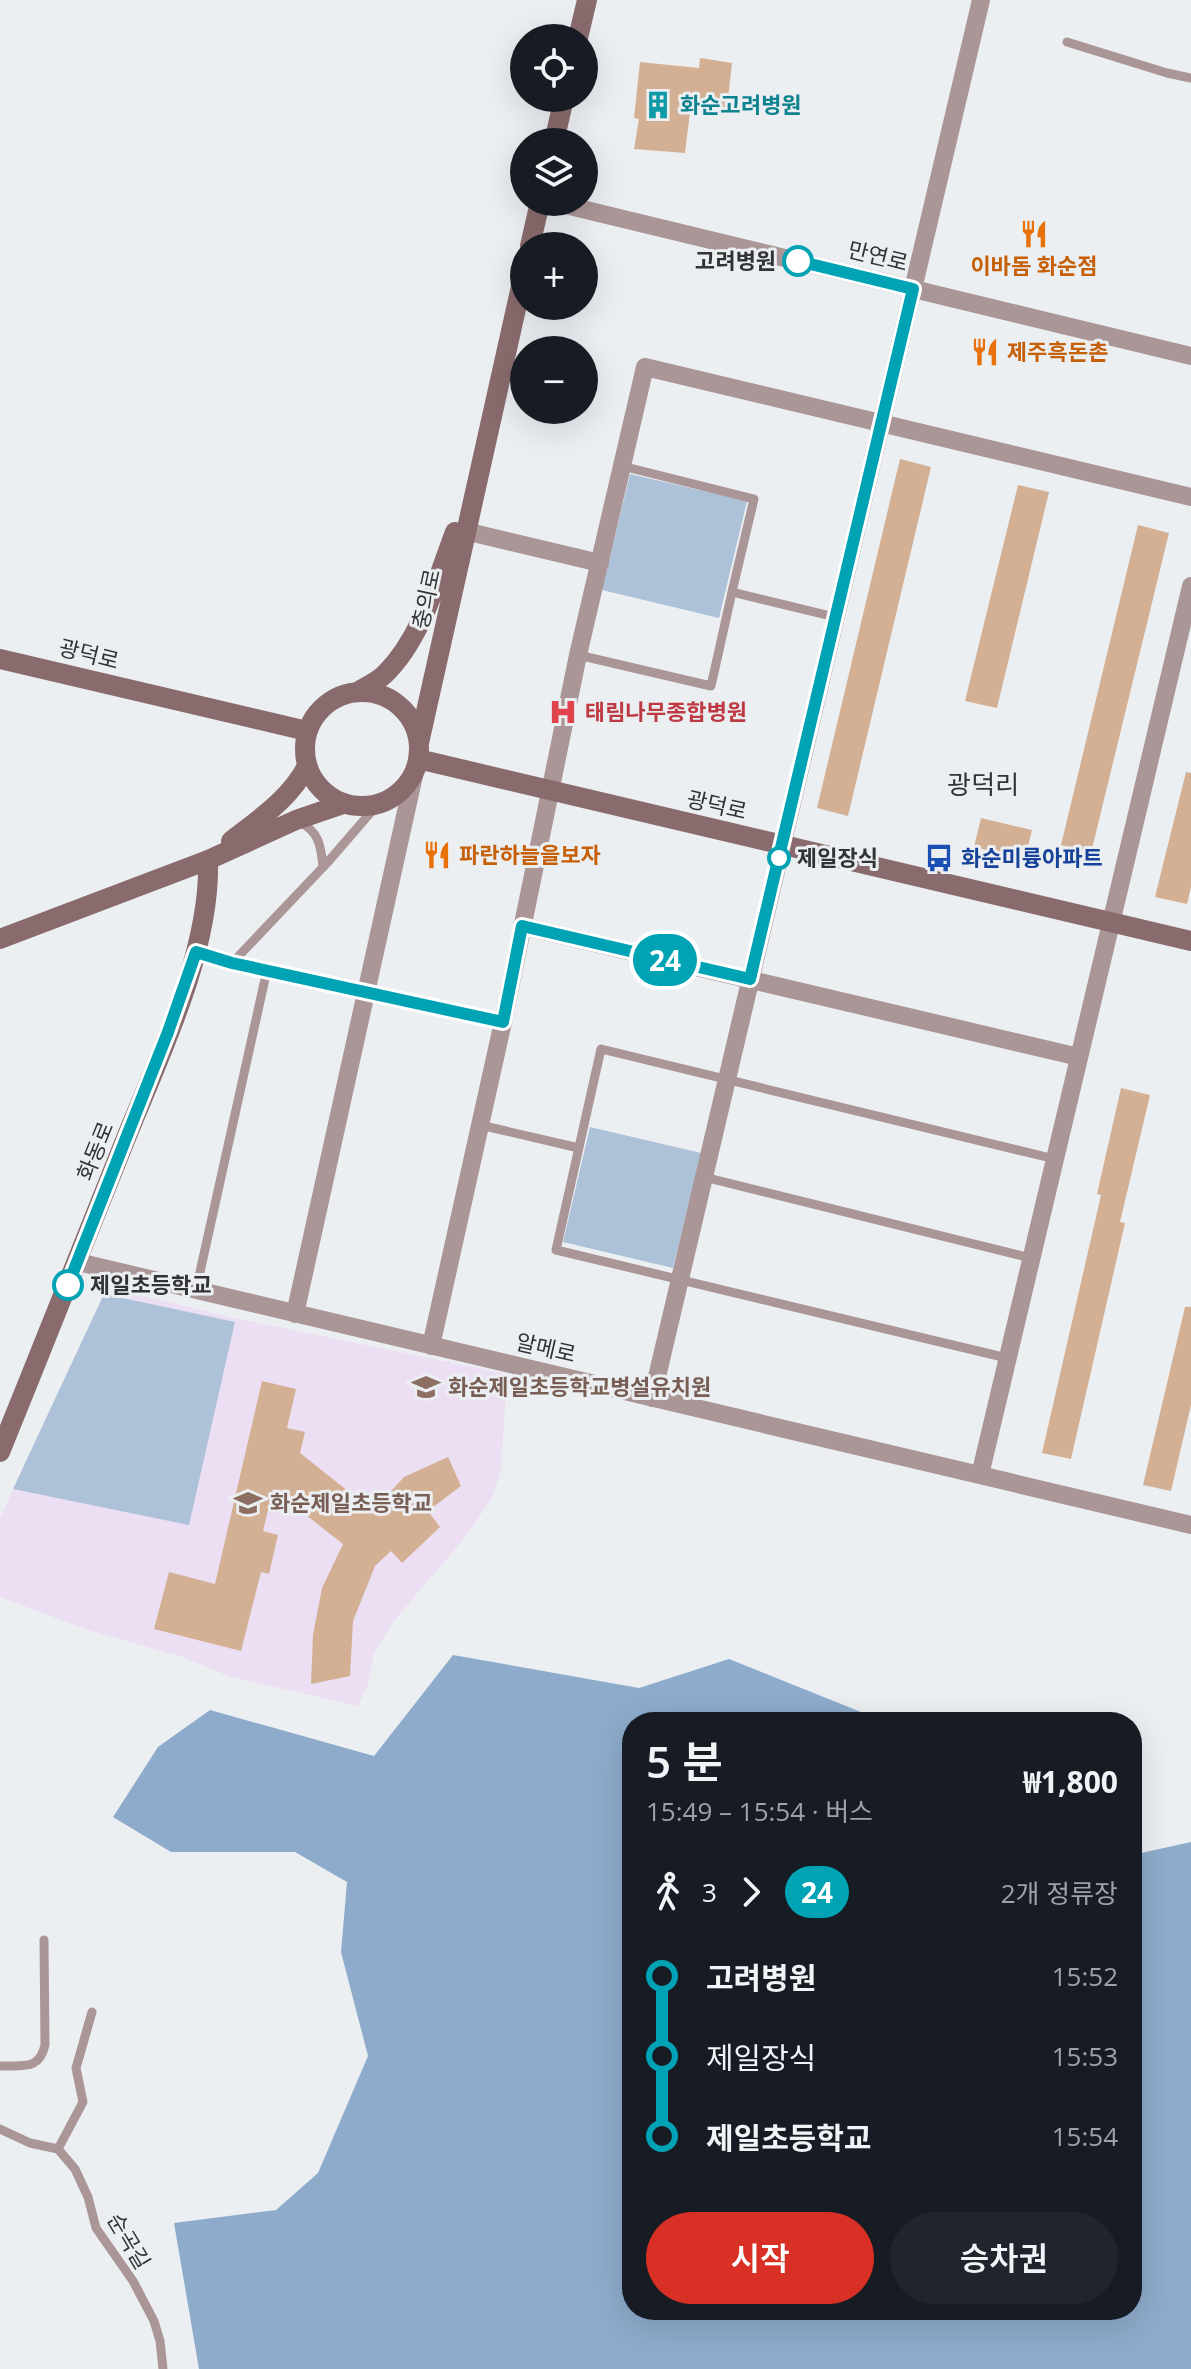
<!DOCTYPE html>
<html lang="ko">
<head>
<meta charset="utf-8">
<style>
	:root { --surface:#171b24; --page:#20242c; --text:#f1f3f6; --muted:#9ea1a6; --accent:#d93025 }
	body { margin:0; font-family:"Open Sans","Noto Sans KR",sans-serif; background:var(--page); color:var(--text); height:100vh; display:flex; flex-direction:column; font-size:30px; white-space:nowrap }
	* { box-sizing:border-box; margin:0 }
	p { font-size:26px; color:var(--muted) }
	.icon { flex:none; width:44px; height:44px; fill:none; stroke:currentColor; stroke-width:2; stroke-linecap:round; stroke-linejoin:round }
	.map { position:relative; flex:1; overflow:hidden }
	.drawer { position:absolute; left:622px; top:1712px; width:520px; height:608px; display:flex; flex-direction:column; background:var(--surface); border-radius:32px; box-shadow:0 8px 32px #0002 }
	.drawer>* { flex:none }
	.badge { padding:0 16px; border-radius:26px; font-size:28px; line-height:52px }
	.buttons { position:absolute; left:510px; top:24px; display:grid; gap:16px }
	.buttons a { display:grid; place-items:center; width:88px; height:88px; border-radius:50%; background:var(--surface); box-shadow:0 8px 32px #0002; font-size:40px }
	.map>.badge { position:absolute; translate:-50% -50%; box-shadow:0 0 0 4px #fff }
	.legs { display:flex; align-items:center; gap:12px; height:88px; padding:0 24px; font-size:26px }
	.legs p { margin-inline-start:auto }
	.head { display:flex; align-items:center; justify-content:space-between; height:136px; padding:0 24px }
	h1 { font-size:44px; font-weight:600; line-height:60px }
	.cta { display:flex; gap:16px; margin-top:auto; padding:16px 24px }
	.cta a { flex:1; height:92px; border-radius:48px; background:var(--accent); color:#fff; font-size:32px; font-weight:600; line-height:92px; text-align:center }
	.cta a+a { background:var(--page); color:var(--text) }
	ul { padding:0 24px; list-style:none }
	li { display:flex; align-items:center; gap:28px; height:80px; font-size:30px }
	li i { display:grid; place-items:center; width:12px; height:100%; margin:0 10px; background:currentColor }
	li i::after { content:''; width:20px; height:20px; margin:-10px; border:6px solid; border-radius:50%; background:var(--surface) }
	li p { margin-inline-start:auto }
	li:first-child i { background:linear-gradient(#0000 50%,currentColor 0) }
	li:last-child i { background:linear-gradient(currentColor 50%,#0000 0) }
	.map>svg:first-child { display:block }
</style>
</head>
<body>
<div class="map">
<svg width="1191" height="2369" viewBox="0 0 1191 2369">
	<rect width="100%" height="100%" fill="#eceff2"/>
	<path fill="#ecdff3" d="M115,1289l119,29 273,56 -6,97 -8,25 -26,39 -73,86 -20,32 -6,31 -10,22 -127,-29 -49,-20 -97,-28 -85,-32v-79l104,-224z"/>
	<path fill="#adc1d8" d="M630,474l117,27 -28,117 -117,-28z
		M590,1127l111,26 -28,115 -110,-26z
		M104,1294l131,28 -46,203 -176,-36z"/>
	<path fill="#8eabcb" d="M453,1655l186,33 90,-29 142,57 6,6h-245v588h500v-455l59,-13v527h-992l-25,-146 102,-13 42,-37 50,-117 -27,-104 6,-70 -52,-30h-124l-58,-35 45,-70 52,-37 164,46z"/>
	<path fill="#d3b094" d="M700,58l32,5 -5,45 -36,-4 -6,49 -51,-4 5,-30 -5,-1 6,-56 59,6z
		M900,459l31,8 -83,349 -31,-8z
		M1018,485l31,7 -52,216 -32,-7z
		M1138,525l31,8 -78,320 -30,-8z
		M1186,772l5,1v114l-4,17 -32,-7z
		M981,818l51,12 -7,29 -51,-12z
		M1121,1088l29,7 -30,127 5,1 -54,236 -29,-6 59,-258 -4,-1z
		M1185,1307h6v98l-20,86 -28,-6z
		M262,1381l34,8 -9,39 18,4 -5,21 73,58 31,-34 44,-20 13,29 -33,25 12,16 -38,36 -11,-12 -16,15 -22,55 -3,55 -39,8 2,-49 9,-47 21,-44 -70,-55 -10,42 15,4 -9,39 -8,-2 -20,79 -87,-22 15,-57 46,12z"/>
	<g fill="none" stroke-linecap="round" stroke-linejoin="round">
		<path stroke="#ab9697" stroke-width="9" d="M1067,42l100,31 24,5
			M622,466l132,33 -22,93 103,25
			M578,655l133,31 21,-94
			M299,822c20,9 22,24 24,45
			M196,952l36,11 271,59
			M232,963l95,-100 51,-59
			M480,1125l99,23
			M704,1177l327,81
			M196,1290l71,-320
			M1007,1358l-451,-108 45,-201 454,110
			M0,2066c23,-1 39,5 45,-21l-1,-105
			M0,2129l30,14 28,6 17,20 13,28 8,31 37,53 21,40 6,20 3,28
			M58,2149l25,-47 -7,-34 16,-56"/>
		<path stroke="#ab9697" stroke-width="18" d="M553,202l638,154
			M465,531l135,32
			M522,926l557,131
			M78,1262l1113,263
			M295,1314l120,-543
			M431,1346l72,-324 75,-367 67,-288 546,130
			M652,1398l329,-1398
			M980,1475l211,-889"/>
		<path stroke="#8a6b6d" stroke-width="20" d="M578,38l9,-38
			M554,142l10,-44
			M530,246l10,-44
			M0,659l307,72
			M359,691c8,-5 19,-10 26,-17 37,-36 52,-95 70,-142
			M305 749a57 57 0 1 1 114 0a57 57 0 1 1-114 0Z
			M419,743l105,-470
			M418,759l773,182
			M231,841c28,-22 59,-42 76,-75
			M0,939l208,-79 88,-40 47,-16
			M0,1452c41,-101 81,-202 122,-304 34,-86 89,-194 86,-288"/>
	</g>
	<g fill="none" stroke-linecap="round" stroke-linejoin="round">
		<defs>
			<path id="line-1" d="M68,1285l100,-253 28,-80 36,11 271,59 19,-96 228,53 163,-690 -115,-28"/>
		</defs>
		<use href="#line-1" stroke="#fff" stroke-width="18"/>
		<use href="#line-1" stroke="#00a3b4" stroke-width="12"/>
	</g>
	<defs>
		<symbol id="building-bare" viewBox="-9 -9 18 18"><path d="M-4-6H4V6H1V3H-1V6H-4ZM-2.5-4.3h1.7v1.8h-1.7ZM.8-4.3h1.7v1.8H.8ZM-2.5-1h1.7V.8h-1.7ZM.8-1h1.7V.8H.8Z" fill="#0f9aa8" stroke="#eceff2" stroke-width="2.5" paint-order="stroke"/></symbol>
		<symbol id="restaurant-bare" viewBox="-9 -9 18 18"><path d="M-5-6h1v4h1v-4h1v4h1v-4h1v5L-1.5 .5V6h-2V.5L-5-1ZM5-6V6H3V1.5H1.5Q1.5-4 5-6Z" fill="#e8710a" stroke="#eceff2" stroke-width="2.5" paint-order="stroke"/></symbol>
		<symbol id="hospital-bare" viewBox="-9 -9 18 18"><path d="M-5-5h3v3.5h4V-5h3V5h-3V1.5h-4V5h-3Z" fill="#e0444e" stroke="#eceff2" stroke-width="2.5" paint-order="stroke"/></symbol>
		<symbol id="bus-bare" viewBox="-9 -9 18 18"><path d="M-5-6H5V4H4V6H2V4H-2V6H-4V4H-5ZM-3.5-4V0h7V-4ZM-3.5 1.2v1.5H-2V1.2ZM2 1.2v1.5H3.5V1.2Z" fill="#1a4fb4" stroke="#eceff2" stroke-width="2.5" paint-order="stroke"/></symbol>
		<symbol id="school-bare" viewBox="-9 -9 18 18"><path d="M0-5L7-2L0 1L-7-2ZM-4 1L0 2.5L4 1V4Q0 6-4 4Z" fill="#8d6e63" stroke="#eceff2" stroke-width="2.5" paint-order="stroke"/></symbol>
	</defs>
	<g fill-rule="evenodd">
		<use href="#building-bare" x="638" y="85" width="40" height="40"/>
		<use href="#restaurant-bare" x="1014" y="214" width="40" height="40"/>
		<use href="#restaurant-bare" x="965" y="332" width="40" height="40"/>
		<use href="#hospital-bare" x="543" y="692" width="40" height="40"/>
		<use href="#restaurant-bare" x="417" y="835" width="40" height="40"/>
		<use href="#bus-bare" x="919" y="838" width="40" height="40"/>
		<use href="#school-bare" x="406" y="1367" width="40" height="40"/>
		<use href="#school-bare" x="228" y="1483" width="40" height="40"/>
	</g>
	<g fill="#fff" stroke="#00a3b4" stroke-width="4">
		<circle cx="798" cy="261" r="14"/>
		<circle cx="779" cy="858" r="10"/>
		<circle cx="68" cy="1285" r="14"/>
	</g>
	<g text-anchor="middle" stroke-width="6" stroke-linejoin="round" paint-order="stroke">
		<g font-size="22" font-weight="bold" fill="#0d838f" stroke="#eceff2" text-anchor="start">
			<text x="680" y="113">화순고려병원</text>
		</g>
		<g font-size="22" fill="#323334" stroke="#eceff2">
			<text transform="translate(878 256) rotate(14)" y="8">만연로</text>
			<text transform="translate(426 599) rotate(-78)" y="8">충의로</text>
			<text transform="translate(89 654) rotate(14)" y="8">광덕로</text>
			<text transform="translate(717 805) rotate(13)" y="8">광덕로</text>
			<text transform="translate(95 1151) rotate(-68)" y="8">화동로</text>
			<text transform="translate(546 1348) rotate(13)" y="8">알메로</text>
			<text transform="translate(129 2241) rotate(59)" y="8">순곡길</text>
		</g>
		<g font-size="22" font-weight="bold" fill="#323334" stroke="#eceff2" text-anchor="start">
			<text x="776" y="269" text-anchor="end">고려병원</text>
			<text x="797" y="866">제일장식</text>
			<text x="90" y="1293">제일초등학교</text>
		</g>
		<g font-size="22" font-weight="bold" fill="#c56008" stroke="#eceff2" text-anchor="start">
			<text x="1034" y="274" text-anchor="middle">이바돔 화순점</text>
			<text x="1007" y="360">제주흑돈촌</text>
			<text x="459" y="863">파란하늘을보자</text>
		</g>
		<g font-size="22" font-weight="bold" fill="#be3a42" stroke="#eceff2" text-anchor="start">
			<text x="585" y="720">태림나무종합병원</text>
		</g>
		<g font-size="22" font-weight="bold" fill="#164399" stroke="#eceff2" text-anchor="start">
			<text x="961" y="866">화순미륭아파트</text>
		</g>
		<g font-size="22" font-weight="bold" fill="#785e54" stroke="#eceff2" text-anchor="start">
			<text x="448" y="1395">화순제일초등학교병설유치원</text>
			<text x="270" y="1511">화순제일초등학교</text>
		</g>
		<g font-size="26" fill="#323334" stroke="#eceff2">
			<text x="983" y="794">광덕리</text>
		</g>
	</g>
</svg>
<div class="buttons">
<a><svg class="icon" aria-label="locate" viewBox="0 0 24 24"><circle cx="12" cy="12" r="6"/><path d="M12 2v4M12 18v4M2 12h4M18 12h4"/></svg></a>
<a><svg class="icon" aria-label="layers" viewBox="0 0 24 24"><path d="M12 4l9 5-9 5-9-5zM3 14l9 5 9-5"/></svg></a>
<a>+</a>
<a>−</a>
</div>
<b class="badge" style="left:665px;top:960px;background:#00a3b4;color:#fff">24</b>
<section class="drawer">
<div class="head"><div><h1>5 분</h1><p>15:49 – 15:54 · 버스</p></div><b>₩1,800</b></div>
<div class="legs"><svg class="icon" aria-label="walk" viewBox="0 0 24 24"><circle cx="13" cy="4" r="2"/><path d="M13 8l-2 6 4 7M11 14l-3 7M7 12l3-4h3l4 4"/></svg>3<svg class="icon" aria-label="forward" viewBox="0 0 24 24"><path d="M9 5l7 7-7 7"/></svg><b class="badge" style="background:#00a3b4;color:#fff">24</b><p>2개 정류장</p></div>
<ul>
<li><i style="color:#00a3b4"></i><b>고려병원</b><p>15:52</p></li>
<li><i style="color:#00a3b4"></i><span>제일장식</span><p>15:53</p></li>
<li><i style="color:#00a3b4"></i><b>제일초등학교</b><p>15:54</p></li>
</ul>
<div class="cta"><a>시작</a><a>승차권</a></div>
</section>
</div>
</body>
</html>
